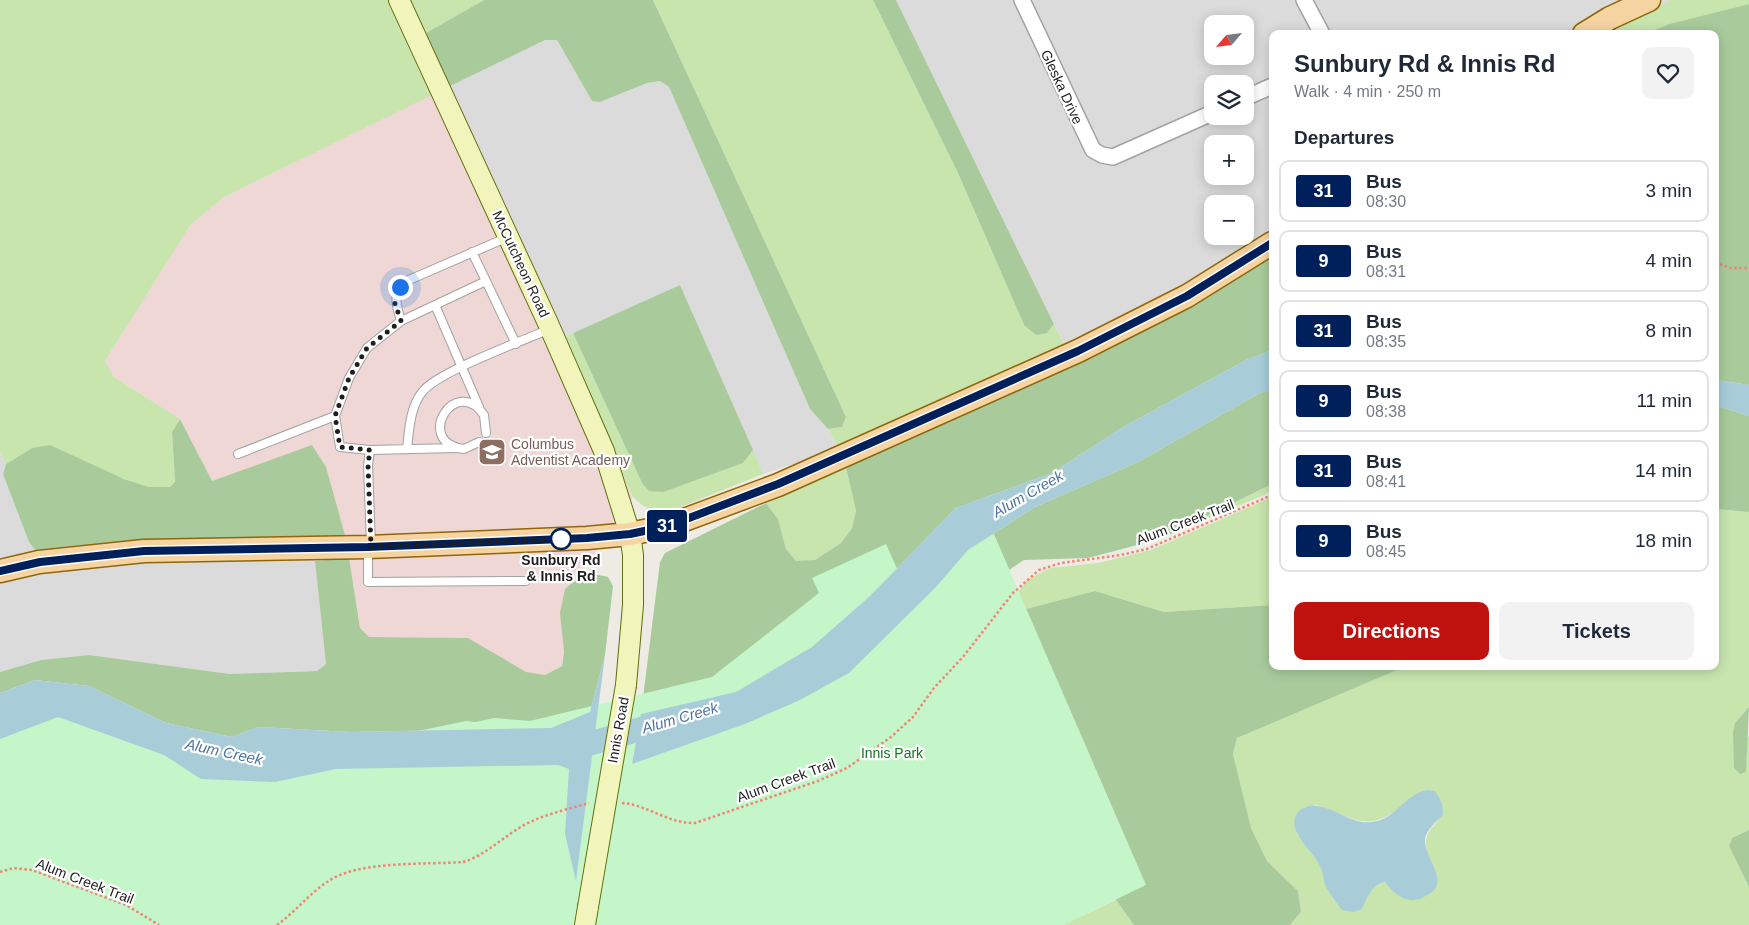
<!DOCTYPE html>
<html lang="en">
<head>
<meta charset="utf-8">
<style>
	:root { --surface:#fff; --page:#f2f2f3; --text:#1f2937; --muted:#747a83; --line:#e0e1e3; --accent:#bf110d }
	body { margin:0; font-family:Helvetica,sans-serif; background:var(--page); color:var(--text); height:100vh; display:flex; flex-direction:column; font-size:19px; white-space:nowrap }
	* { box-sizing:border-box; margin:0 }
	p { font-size:16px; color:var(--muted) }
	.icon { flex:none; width:28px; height:28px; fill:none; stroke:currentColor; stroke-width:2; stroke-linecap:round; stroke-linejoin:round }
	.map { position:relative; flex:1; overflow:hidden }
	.side { position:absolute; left:1269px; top:30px; width:450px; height:640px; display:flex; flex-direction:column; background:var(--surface); border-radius:10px; box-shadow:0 2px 12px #0003 }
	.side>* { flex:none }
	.badge { padding:0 10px; border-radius:4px; font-size:18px; line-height:32px }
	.needle { width:32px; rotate:242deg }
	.controls { position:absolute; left:1204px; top:15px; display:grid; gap:10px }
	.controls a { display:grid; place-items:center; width:50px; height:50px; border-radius:10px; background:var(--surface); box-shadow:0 2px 12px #0003; font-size:25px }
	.you { position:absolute; width:25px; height:25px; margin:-12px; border:4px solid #fff; border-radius:50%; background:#1a73e8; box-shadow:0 0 0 8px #1a73e833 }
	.map>.badge { position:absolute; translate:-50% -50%; box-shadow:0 0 0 2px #fff }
	h2 { padding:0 25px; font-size:19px; line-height:45px }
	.round { display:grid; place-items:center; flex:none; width:52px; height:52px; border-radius:10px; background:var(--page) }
	.overview { display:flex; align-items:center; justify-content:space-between; height:85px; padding:0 25px }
	h1 { font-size:24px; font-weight:600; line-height:38px }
	.primary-button { display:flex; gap:10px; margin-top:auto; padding:10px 25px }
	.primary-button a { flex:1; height:58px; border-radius:10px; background:var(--accent); color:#fff; font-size:20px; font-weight:600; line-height:58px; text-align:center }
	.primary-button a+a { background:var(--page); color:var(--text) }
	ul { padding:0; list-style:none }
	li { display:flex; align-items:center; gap:15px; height:62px; margin:0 10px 8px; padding:0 15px; border:2px solid var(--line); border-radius:10px }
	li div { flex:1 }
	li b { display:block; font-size:19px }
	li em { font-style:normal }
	li .badge { min-width:55px; font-weight:700; text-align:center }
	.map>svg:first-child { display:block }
</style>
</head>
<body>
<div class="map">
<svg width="1749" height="925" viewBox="0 0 1749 925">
	<rect width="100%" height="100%" fill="#eeebe5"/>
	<path fill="#dcdbdb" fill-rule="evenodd" d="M896,0h775l-68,34h-331v212l-199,116zM1212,24h33v32h-33zM1212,84h33v32h-33zM1212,144h33v32h-33zM1212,204h33v32h-33z
		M545,40h12l35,61 8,1 47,-19 13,-2 9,6 141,322 18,20 11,20 -76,25 -83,-189 -127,57 -114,-251z
		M0,452l6,12 -3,10 26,68 6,8 44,-5 234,-5 13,124 -9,7 -87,3 -141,-19 -48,5 -41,12z"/>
	<path fill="#eed7d5" d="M439,91l121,248 73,158 -55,81 -13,11 -4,24 3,39 -3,14 -16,9 -19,-2 -59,-35 -98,-1 -9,-9 -14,-89 -134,-58 -32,-62 -66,-42 -9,-16 86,-137 33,-27z"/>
	<path fill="#c8e5ae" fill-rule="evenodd" d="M0,0h390l42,95 -208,102 -33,27 -86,137 9,16 66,42 -8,13 3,51 -5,5 -21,-1 -117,-39 -26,16 -6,-12z
		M411,0h73l-58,33z
		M653,0h220l85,173 66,152 23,8 7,-9 12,24 -227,101 -11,-20 14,-2 4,-10z
		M1671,0h78v4l-80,20 -23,10h-43z
		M573,333l69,150 101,-20 10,-13 10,24 -95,38c-16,0 -24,-4 -35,-15l-73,-158z
		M853,459l-7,8 10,44 -4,17 -11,15 -26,17 -19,2 -10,-13 -8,-30 -12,-16z
		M1272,484v6l-8,5 -104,44z
		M1272,497v108l-108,7 -69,-21 -69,18 -17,-5 18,-24 23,-12 48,-5 53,-13z
		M1715,509l34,3v195l-14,16 11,49 1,-33 2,-4v95l-17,8 -3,8 20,41v38h-459l11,-13 -3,-21 -31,-30 -16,-33 -18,-74 4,-16 159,-68 3,-4h316zM1316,805c32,9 49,29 80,5l47,5c-15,17 -21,20 -14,44l-39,29 -5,-6c-13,2 -18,15 -23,27l-28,-8c-6,-12 -8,-23 -13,-34 -6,-13 -15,-23 -24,-33l6,-26z
		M1116,900l18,25h-71z"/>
	<path fill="#a9cb9c" d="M484,0h169l193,417 -4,10 -14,2 -18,-20 -141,-322 -9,-6 -13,2 -47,19 -8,-1 -35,-61h-12l-95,46 -24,-53z
		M873,0h23l158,324 -7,9 -11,2 -12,-10 -66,-152z
		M1749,4v381l-32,-5 -2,-2v-344h-69l23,-10z
		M1272,246v104l-26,10 -121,66 -73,47 -96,35 -86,88 -229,118 19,-152 5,-9 101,-50 12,16 8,30 10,12 19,-1 26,-17 11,-15 4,-17 -10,-44z
		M680,285l73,165 -10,13 -80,29 -14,-1 -7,-8 -69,-150z
		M1272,389v95l-112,55 -72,19 -64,2 -24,16 9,28 17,5 69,-18 69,21 108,-7v61h127l-2,4 -160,68 -4,16 18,74 16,33 31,30 3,21 -11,13h-156l-18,-25 -148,-350 67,-43 103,-45 120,-68z
		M1715,405l34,11v96l-34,-3z
		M180,419l32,62 100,-36 14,22 20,72 -267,6 -44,5 -6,-8 -26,-68 3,-10 26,-16 18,-3 74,34 25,8h21l5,-5 -3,-50z
		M349,558l11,70 9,9 99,1 58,34 19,3 17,-9 2,-14 -4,-39 5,-24c14,-12 24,-17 43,-12l5,9 -8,69 -15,57 -39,16 -201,4 -92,-5 -26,10 -66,-14 -77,-37 -54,-6 -35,13v-21l41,-12 48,-5 141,19 87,-3 9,-7 -11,-103z
		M1749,707l-3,65 -6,2 -6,-6 -1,-36 2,-9z
		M1749,830v57l-20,-41 3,-8z"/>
	<path fill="#c4f6ca" d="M990,525l156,360 -83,40h-1063v-209l67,-10 197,57 202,-42 10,1 18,-4 36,3 182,-44 107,-84 -7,-15 74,-34 17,38z"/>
	<path fill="#a8cdd9" d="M1272,350v39l-14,5 -120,68 -103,45 -67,43 -33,38 -86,85 -49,27 -55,24 -113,40 9,-50 95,-22 76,-45 58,-51 86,-88 96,-35 73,-47 121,-66z
		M1715,378l2,2 32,5v31l-34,-11z
		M605,655l-29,226 -11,-47 4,-65 -11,-4 -222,4 -61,13 -74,-3 -37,-24 -106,-38 -58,22v-46l35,-13 54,6 77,37 66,14 26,-10 92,5 201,-4 39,-16z
		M1427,790l8,1c6,8 8,14 8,24 -6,6 -17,15 -18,24 -1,16 15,30 12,45 -1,6 -6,9 -10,11 -16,12 -32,1 -42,-13 -13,2 -18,16 -23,27l-9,3 -11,-2c-6,-8 -13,-16 -17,-26 -2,-6 -2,-13 -5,-18 -8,-17 -37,-37 -21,-55 4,-4 12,-6 18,-5 19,2 35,19 55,16 23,-2 33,-28 55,-32z"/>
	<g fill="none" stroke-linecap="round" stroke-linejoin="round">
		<path stroke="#a8cdd9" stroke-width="24" d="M564,751l105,-30"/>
		<defs>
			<path id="service" d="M472,252l14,29
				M435,305l44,102
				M401,321c-6,-20 -9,-27 8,-41l99,-43
				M479,442l-15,7c-51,-6 -9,-76 20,-34l2,18
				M457,448l-87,2 -30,-3 -5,-31 14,-38 18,-30 34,-27 85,-40 30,63
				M407,449c2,-18 3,-43 16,-58 17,-20 99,-50 127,-62
				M370,450l-2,15 3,80
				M238,454l97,-38
				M368,549v33l158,-1"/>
			<path id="minor" d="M1022,0l71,150 9,5 11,2 99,-44
				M1304,0l18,34
				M1245,98l27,-12"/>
			<path id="secondary" d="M399,0l148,321 57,130 26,83 3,21v50l-7,80
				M585,925l3,-18"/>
			<path id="primary" d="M1584,34l26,-16 39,-18
				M0,571l39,-9 105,-11 224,-4 219,-9 43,-4 38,-8 110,-41 300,-134 109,-55 85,-53"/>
		</defs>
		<use href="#service" stroke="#a2a2a2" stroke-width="10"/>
		<use href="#minor" stroke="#a2a2a2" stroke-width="18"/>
		<use href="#secondary" stroke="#616e0c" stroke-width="22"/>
		<use href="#primary" stroke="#8f6609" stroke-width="25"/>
		<path stroke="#f18473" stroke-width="2.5" stroke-dasharray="2.5 2.5" stroke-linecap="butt" d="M1715,263l16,5h18
			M622,803c26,2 47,21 73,20l123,-42 29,-13 44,-31 22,-20 21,-29 29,-31 50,-64 26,-23 22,-7 60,-8 26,-6 125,-54
			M0,872l13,-4 19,2 94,35 33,20
			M277,925c18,-13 32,-31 50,-43 31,-22 98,-17 136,-20 22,-6 42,-27 63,-38 20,-10 42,-15 63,-21"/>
		<use href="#service" stroke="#fff" stroke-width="8"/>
		<use href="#minor" stroke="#fff" stroke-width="15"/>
		<use href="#secondary" stroke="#f1f5bc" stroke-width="20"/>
		<use href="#primary" stroke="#f6d4a2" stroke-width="22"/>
		<defs>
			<path id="secondary-bridge" d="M588,907l38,-222"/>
		</defs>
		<use href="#secondary-bridge" stroke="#616e0c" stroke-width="22" stroke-linecap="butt"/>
		<use href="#secondary-bridge" stroke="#f1f5bc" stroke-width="20"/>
	</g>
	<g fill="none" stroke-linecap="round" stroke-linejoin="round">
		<defs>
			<path id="line" d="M0,571l40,-9 104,-11 224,-4 219,-9 43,-4 38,-8 110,-42 300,-133 109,-55 85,-53"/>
		</defs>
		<use href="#line" stroke="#fff" stroke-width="11"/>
		<use href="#line" stroke="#00205b" stroke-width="8"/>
		<path stroke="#1e1e1e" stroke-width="5" stroke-dasharray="0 9" d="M400,287l-6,14 7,20 -34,27 -18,30 -14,38 5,31 30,3 -2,15 3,82 190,-8"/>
	</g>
	<defs>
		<symbol id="school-square" viewBox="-11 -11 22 22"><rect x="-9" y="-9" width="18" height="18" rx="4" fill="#8d6e63" stroke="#fff"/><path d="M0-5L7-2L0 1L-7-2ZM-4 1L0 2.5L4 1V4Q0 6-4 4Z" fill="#fff"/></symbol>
	</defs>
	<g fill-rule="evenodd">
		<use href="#school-square" x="476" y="436" width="32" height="32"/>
	</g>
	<circle fill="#fff" stroke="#00205b" stroke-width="2.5" cx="561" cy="539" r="10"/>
	<g text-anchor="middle" stroke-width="4.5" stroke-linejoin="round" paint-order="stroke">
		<g font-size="14" fill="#1e1e1e" stroke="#fff">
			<text transform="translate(1062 87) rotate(65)" y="5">Gleska Drive</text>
			<text transform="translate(521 264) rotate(65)" y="5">McCutcheon Road</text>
			<text transform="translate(1185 522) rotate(-21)" y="5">Alum Creek Trail</text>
			<text transform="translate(618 730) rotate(-80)" y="5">Innis Road</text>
			<text transform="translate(786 780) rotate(-20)" y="5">Alum Creek Trail</text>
			<text transform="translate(85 881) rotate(21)" y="5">Alum Creek Trail</text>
		</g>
		<g font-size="14" fill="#785e54" stroke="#fff" text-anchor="start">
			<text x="511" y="449">Columbus<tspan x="511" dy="16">Adventist Academy</tspan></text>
		</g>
		<g font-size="14" font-weight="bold" fill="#1e1e1e" stroke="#fff">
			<text x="561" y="565">Sunbury Rd<tspan x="561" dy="16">&amp; Innis Rd</tspan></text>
		</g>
		<g font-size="14" fill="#12761d" stroke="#fff">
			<text x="892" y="758">Innis Park</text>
		</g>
		<g font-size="15" font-style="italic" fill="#4d75a0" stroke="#fff">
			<text transform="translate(1028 494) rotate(-30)" y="5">Alum Creek</text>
			<text transform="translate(680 718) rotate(-16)" y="5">Alum Creek</text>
			<text transform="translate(224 752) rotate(12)" y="5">Alum Creek</text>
		</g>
	</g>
</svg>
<div class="controls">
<a><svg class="needle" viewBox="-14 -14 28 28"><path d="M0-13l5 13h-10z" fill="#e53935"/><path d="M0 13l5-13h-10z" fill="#747a83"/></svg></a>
<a><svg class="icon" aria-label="layers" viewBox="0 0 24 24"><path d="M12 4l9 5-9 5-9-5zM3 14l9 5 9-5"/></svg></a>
<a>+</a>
<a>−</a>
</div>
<div class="you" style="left:400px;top:287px"></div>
<b class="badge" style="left:667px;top:526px;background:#00205b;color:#fff">31</b>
<section class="side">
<div class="overview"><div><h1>Sunbury Rd &amp; Innis Rd</h1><p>Walk · 4 min · 250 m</p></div><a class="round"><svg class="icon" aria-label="heart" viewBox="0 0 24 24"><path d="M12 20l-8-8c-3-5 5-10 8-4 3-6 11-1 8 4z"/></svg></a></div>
<h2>Departures</h2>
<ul>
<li><span class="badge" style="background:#00205b;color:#fff">31</span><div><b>Bus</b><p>08:30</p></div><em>3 min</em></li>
<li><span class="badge" style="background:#00205b;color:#fff">9</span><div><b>Bus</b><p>08:31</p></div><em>4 min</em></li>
<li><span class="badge" style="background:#00205b;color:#fff">31</span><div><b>Bus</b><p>08:35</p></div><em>8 min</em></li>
<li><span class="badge" style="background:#00205b;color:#fff">9</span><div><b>Bus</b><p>08:38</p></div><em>11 min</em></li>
<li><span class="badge" style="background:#00205b;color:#fff">31</span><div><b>Bus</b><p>08:41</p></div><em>14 min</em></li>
<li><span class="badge" style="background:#00205b;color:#fff">9</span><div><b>Bus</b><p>08:45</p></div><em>18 min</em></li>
</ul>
<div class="primary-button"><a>Directions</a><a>Tickets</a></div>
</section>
</div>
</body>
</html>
